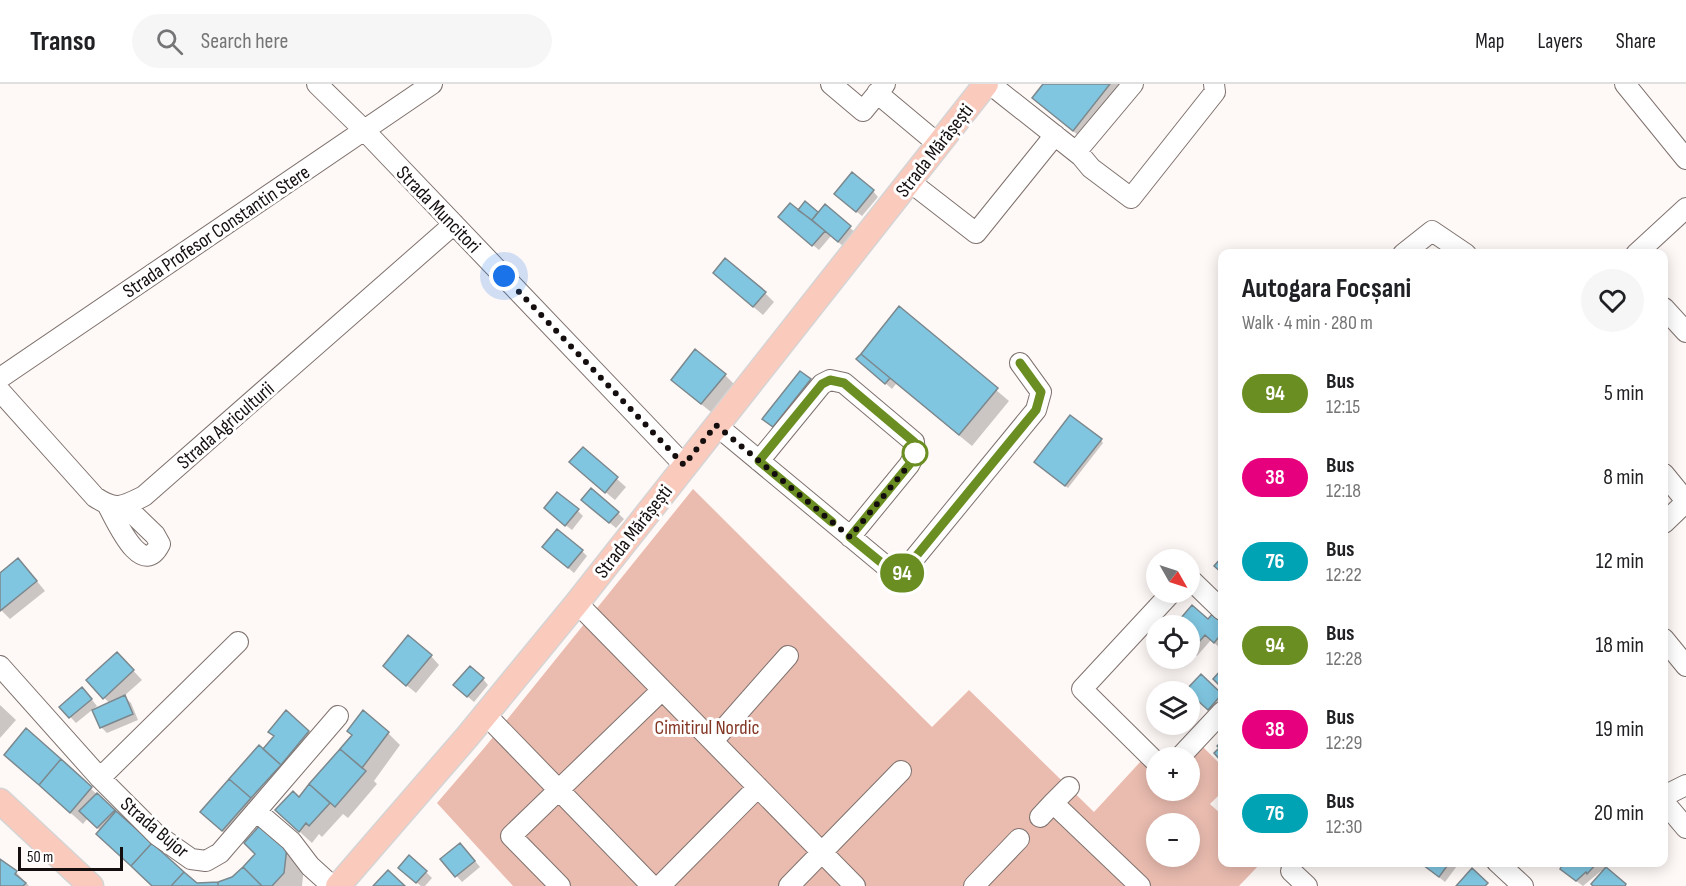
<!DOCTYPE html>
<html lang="en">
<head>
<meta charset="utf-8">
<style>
	:root { --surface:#fff; --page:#f6f6f6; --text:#202124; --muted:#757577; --line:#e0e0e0 }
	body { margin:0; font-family:"Sofia Sans Condensed",sans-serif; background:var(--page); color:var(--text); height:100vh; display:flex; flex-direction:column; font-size:22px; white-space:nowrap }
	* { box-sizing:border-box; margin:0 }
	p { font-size:20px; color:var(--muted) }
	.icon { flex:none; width:33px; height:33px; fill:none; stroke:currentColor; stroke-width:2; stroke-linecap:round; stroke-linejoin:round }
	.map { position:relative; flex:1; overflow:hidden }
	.panel { position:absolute; left:1218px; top:165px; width:450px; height:618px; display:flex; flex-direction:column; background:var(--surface); border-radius:12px; box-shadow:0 3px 15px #0003 }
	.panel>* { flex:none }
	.badge { padding:0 12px; border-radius:20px; font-size:21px; line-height:39px }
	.needle { width:39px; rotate:129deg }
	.buttons { position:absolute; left:1146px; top:465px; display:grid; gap:12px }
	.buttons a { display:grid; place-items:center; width:54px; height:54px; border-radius:50%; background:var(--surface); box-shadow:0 3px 15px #0003; font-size:30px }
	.scale { position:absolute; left:18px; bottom:15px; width:105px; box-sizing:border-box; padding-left:6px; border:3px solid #140f0e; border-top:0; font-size:16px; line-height:21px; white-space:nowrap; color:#140f0e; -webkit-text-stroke:4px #fff; paint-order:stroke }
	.you { position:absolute; width:30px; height:30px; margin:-15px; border:4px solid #fff; border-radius:50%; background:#1a73e8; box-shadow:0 0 0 9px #1a73e833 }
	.map>.badge { position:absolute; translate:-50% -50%; box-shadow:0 0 0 3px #fff }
	.round { display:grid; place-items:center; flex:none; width:63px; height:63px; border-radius:32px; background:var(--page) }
	.headline { display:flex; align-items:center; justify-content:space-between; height:102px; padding:0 24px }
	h1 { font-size:28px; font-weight:700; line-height:45px }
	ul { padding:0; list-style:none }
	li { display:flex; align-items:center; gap:18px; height:84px; padding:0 24px }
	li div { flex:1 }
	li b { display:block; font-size:22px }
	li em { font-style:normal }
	li .badge { min-width:66px; font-weight:700; text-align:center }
	header { display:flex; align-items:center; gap:36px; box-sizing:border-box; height:84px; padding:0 30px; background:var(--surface); border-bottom:2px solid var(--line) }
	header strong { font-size:28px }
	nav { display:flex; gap:33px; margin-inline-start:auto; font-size:21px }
	.search { width:420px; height:54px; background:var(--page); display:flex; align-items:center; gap:15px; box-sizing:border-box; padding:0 21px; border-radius:33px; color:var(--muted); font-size:22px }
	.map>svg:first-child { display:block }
</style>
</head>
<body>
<header>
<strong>Transo</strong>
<div class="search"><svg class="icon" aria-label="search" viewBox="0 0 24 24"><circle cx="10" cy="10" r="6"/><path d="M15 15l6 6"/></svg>Search here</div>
<nav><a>Map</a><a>Layers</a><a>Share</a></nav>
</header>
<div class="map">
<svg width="1686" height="802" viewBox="0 0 1686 802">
	<rect width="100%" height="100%" fill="#fef8f6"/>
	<path fill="#eabcb0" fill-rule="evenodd" d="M693,405l239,238 37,-37 125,122 48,-52 14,12v18h34l-1,-33 12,-12 21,21v26l-12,12 12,11v47l39,1 -22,23h-726l-76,-83 48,-56zM1156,740h34v32h-34z"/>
	<path fill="#0003" d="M1045,0h87l-46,58 -52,-44z
		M873,107l5,6 -16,19 -20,-16z
		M806,119l13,11 6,-7 31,26 -12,14 -13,-11 -12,14 -33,-27 18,-7z
		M724,198l41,11 9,9 -11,13z
		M900,225l109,92 -37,45 -76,-62 -4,5 -34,-30z
		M725,291l9,9 -23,28 -29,-23z
		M810,296l2,3 -36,46 -10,-8z
		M1101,356l2,3 -35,45 -30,-24z
		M583,365l43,38 -11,13 -35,-29z
		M589,422l29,7 6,6 -8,9z
		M578,427l5,5 -11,14 -21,-16z
		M582,467l5,5 -13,17 -24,-21z
		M27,485l18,22 -35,28 -10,-10v-34z
		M1214,531l8,7v23l-2,3 -9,-8 -14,16 -7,-6v-24l18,-5z
		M431,572l8,9 -23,28 -22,-18z
		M126,579l16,17 -18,16 7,7 7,17 -31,13 -6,-6 9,-23 -22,-24z
		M1201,592l21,21v9l-7,9 -27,-25z
		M483,595l5,6 -14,17 -13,-11z
		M88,611l9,11 -21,17 -15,-16z
		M0,621l16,15 -16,18z
		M26,646l170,154 22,-1 15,-4 24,-25 5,-29 42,41 -2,20h-149l-65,-68 -5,6 -64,-57z
		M308,648l12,12 -85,98 -21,-18 49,-73z
		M388,649l12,12 -26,36 3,3 -29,34 -5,-4 -21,23 -3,-3 -7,9 -23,-21 10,-23 55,-64z
		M466,766l14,17 -18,15 -20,-23z
		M0,775l16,13 13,14h-29z
		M1420,778h40l-15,20z
		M1565,778h41l2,2 -3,3 21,19h-31l8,-13 -2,-2 -18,15 -15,-11z
		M426,788l6,6 -7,8h-4l-15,-12z"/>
	<path fill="#80c6e1" stroke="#7b888d" stroke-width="1.5" d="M1043,0h67l-37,47 -41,-33z
		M852,88l22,18 -18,22 -22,-18z
		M805,117l13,11 -6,8 -14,-10z
		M790,119l35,28 -13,15 -34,-29z
		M825,120l26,22 -13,16 -26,-22z
		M725,174l41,34 -13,15 -40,-34z
		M899,222l99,82 -39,47 -98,-81z
		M695,265l31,25 -25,30 -30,-24z
		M861,270l29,24 -5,6 -29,-25z
		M800,287l11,8 -38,48 -11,-8z
		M1070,331l32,24 -37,47 -31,-24z
		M583,363l35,30 -13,16 -36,-31z
		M591,404l28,24 -10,11 -28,-23z
		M557,408l22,17 -14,17 -21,-18z
		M557,445l26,21 -15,18 -26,-21z
		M1222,473v16l-8,-7z
		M18,474l19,23 -37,30v-38z
		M1192,521l16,14 6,-7 8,8v13l-8,10 -9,-8 -15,17v-26h-16z
		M408,551l24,20 -26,31 -23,-20z
		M117,568l17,18 -31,29 -17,-19z
		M470,582l14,12 -17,19 -14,-12z
		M1222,585v19l-9,-9z
		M1201,590l21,20 -14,16 -22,-20z
		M82,603l10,12 -23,19 -10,-11z
		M125,611l8,19 -33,14 -8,-18z
		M286,626l23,21 -28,34 -18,-16 11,-13 -6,-4z
		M363,626l26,22 -27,36 -22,-19 12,-14 -5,-4z
		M26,644l35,31 -22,26 -35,-30z
		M1222,657v21l-8,-9 5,-5 -2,-2z
		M259,661l22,20 -30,33 -22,-19z
		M340,665l26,22 -31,36 -26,-23z
		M61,675l31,28 -22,26 -31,-28z
		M229,695l22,19 -29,33 -22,-19z
		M309,700l21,19 -21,23 -3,-3 -7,9 -24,-22 18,-19 6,6z
		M97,709l18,17 -18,18 -18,-17z
		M116,727l36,32 -21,23 -35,-32z
		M262,739l25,24 -3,26 -12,13h-10l-19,-19 12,-13 -11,-11z
		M152,759l32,29 -13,14h-19l-21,-20z
		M460,759l15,18 -20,16 -15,-18z
		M409,771l18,16 -11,12 -18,-15z
		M0,775l17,12 -2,3 11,9 -3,3h-23z
		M1419,778h31l-11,15z
		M1564,778h34l-11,12 -1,-2 -10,9 -16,-12z
		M243,783l19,19h-44v-4l14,-5z
		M1606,783l20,17 -1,2h-32l-2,-2z
		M1472,784l16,15 -3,3h-29z
		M388,786l17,16h-32z
		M184,788l13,11 21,-1v4h-47z"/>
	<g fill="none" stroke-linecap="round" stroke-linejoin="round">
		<defs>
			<path id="minor" d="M317,0l47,46 320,335
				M831,0l32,27 22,-27
				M990,0l91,72 10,12 40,30 84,-106 -1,-8
				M1625,0l61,75
				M877,9l61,51
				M1076,68l57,-68
				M909,97l67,52 79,-98
				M1403,170l29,-23 34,23
				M1636,170l50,-46
				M1664,224l22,24
				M0,294l432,-294
				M0,307l95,106c21,14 27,10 49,-1l310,-272
				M716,341l183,152 137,-167 5,-18 -21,-29
				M759,377l63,-77 8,-4 14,3 70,59 1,12 -6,11 -59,72
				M1664,390l22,27
				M108,422c8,14 34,75 52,38l-5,-9 -30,-29
				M1664,439l22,-21
				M1190,495l32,31
				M577,519l278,283
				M1664,555l22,27
				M0,582l100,112 57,57 34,24 15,2 14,-8 118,-137
				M485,630l167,172
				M713,657l75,-85
				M1179,674l43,-46
				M1156,678l-74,-73 90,-97
				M100,694l138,-136
				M1664,712l22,-11
				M1664,718l22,26
				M1053,719l16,-16
				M256,727l35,30 19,25 22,20
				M1040,733l13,-14 87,83
				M1497,778l26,24
				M1291,787l16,15
				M560,802l-49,-50 151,-146
				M660,802l98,-99
				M789,802l112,-115
				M974,802l45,-47"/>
			<path id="major" d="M0,717l91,85
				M338,802l129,-149 110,-134 409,-519"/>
		</defs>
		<use href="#minor" stroke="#7f726e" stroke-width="22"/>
		<use href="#major" stroke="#d5d4d4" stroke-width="27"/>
		<use href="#minor" stroke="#fff" stroke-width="20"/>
		<use href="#major" stroke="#facabd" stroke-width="24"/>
	</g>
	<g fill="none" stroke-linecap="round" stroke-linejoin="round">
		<defs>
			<path id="line" d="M832,438l-73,-61 63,-77 8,-4 14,3 70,59 1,12 -6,11 -59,72 49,40 137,-167 5,-18 -21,-29"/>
		</defs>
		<use href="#line" stroke="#fff" stroke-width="14"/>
		<use href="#line" stroke="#6b8e23" stroke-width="9"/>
		<path stroke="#140f0e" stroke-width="6" stroke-dasharray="0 10.8" d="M504,192l180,189 32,-40 134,112 59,-72 6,-12"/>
	</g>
	<circle fill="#fff" stroke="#6b8e23" stroke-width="3" cx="915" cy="369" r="12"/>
	<g text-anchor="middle" stroke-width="6" stroke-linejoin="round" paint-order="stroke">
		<g font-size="20" fill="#140f0e" stroke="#fff">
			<text transform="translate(934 66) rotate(-52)" y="7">Strada Mărășești</text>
			<text transform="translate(439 125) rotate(46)" y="7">Strada Muncitori</text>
			<text transform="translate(216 147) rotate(-34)" y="7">Strada Profesor Constantin Stere</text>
			<text transform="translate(225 341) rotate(-41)" y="7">Strada Agriculturii</text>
			<text transform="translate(633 447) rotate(-52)" y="7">Strada Mărășești</text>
			<text transform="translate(155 743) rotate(40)" y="7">Strada Bujor</text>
		</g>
		<g font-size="20" fill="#823624" stroke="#fff">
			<text x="707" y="650">Cimitirul Nordic</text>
		</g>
	</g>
</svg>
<div class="buttons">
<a><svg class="needle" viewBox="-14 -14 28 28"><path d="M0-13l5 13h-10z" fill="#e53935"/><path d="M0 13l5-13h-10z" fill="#757577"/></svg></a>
<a><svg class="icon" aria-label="locate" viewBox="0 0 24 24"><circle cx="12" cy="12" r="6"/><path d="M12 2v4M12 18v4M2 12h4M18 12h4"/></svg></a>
<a><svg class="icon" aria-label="layers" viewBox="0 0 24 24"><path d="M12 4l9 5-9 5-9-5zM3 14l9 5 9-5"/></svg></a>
<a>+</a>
<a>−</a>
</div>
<div class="scale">50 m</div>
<div class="you" style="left:504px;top:192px"></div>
<b class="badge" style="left:902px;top:489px;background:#6b8e23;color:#fff">94</b>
<section class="panel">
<div class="headline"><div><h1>Autogara Focșani</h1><p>Walk · 4 min · 280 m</p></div><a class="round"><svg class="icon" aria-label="heart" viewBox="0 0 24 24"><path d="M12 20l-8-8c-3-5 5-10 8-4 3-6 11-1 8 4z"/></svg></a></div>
<ul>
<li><span class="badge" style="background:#6b8e23;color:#fff">94</span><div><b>Bus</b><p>12:15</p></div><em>5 min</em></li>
<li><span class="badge" style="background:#e6007e;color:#fff">38</span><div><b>Bus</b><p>12:18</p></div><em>8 min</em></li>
<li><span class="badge" style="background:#00a3b4;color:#fff">76</span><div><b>Bus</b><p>12:22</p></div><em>12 min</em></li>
<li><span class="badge" style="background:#6b8e23;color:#fff">94</span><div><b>Bus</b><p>12:28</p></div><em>18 min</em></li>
<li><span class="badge" style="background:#e6007e;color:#fff">38</span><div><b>Bus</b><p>12:29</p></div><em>19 min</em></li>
<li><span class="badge" style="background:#00a3b4;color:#fff">76</span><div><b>Bus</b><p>12:30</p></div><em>20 min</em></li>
</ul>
</section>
</div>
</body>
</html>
